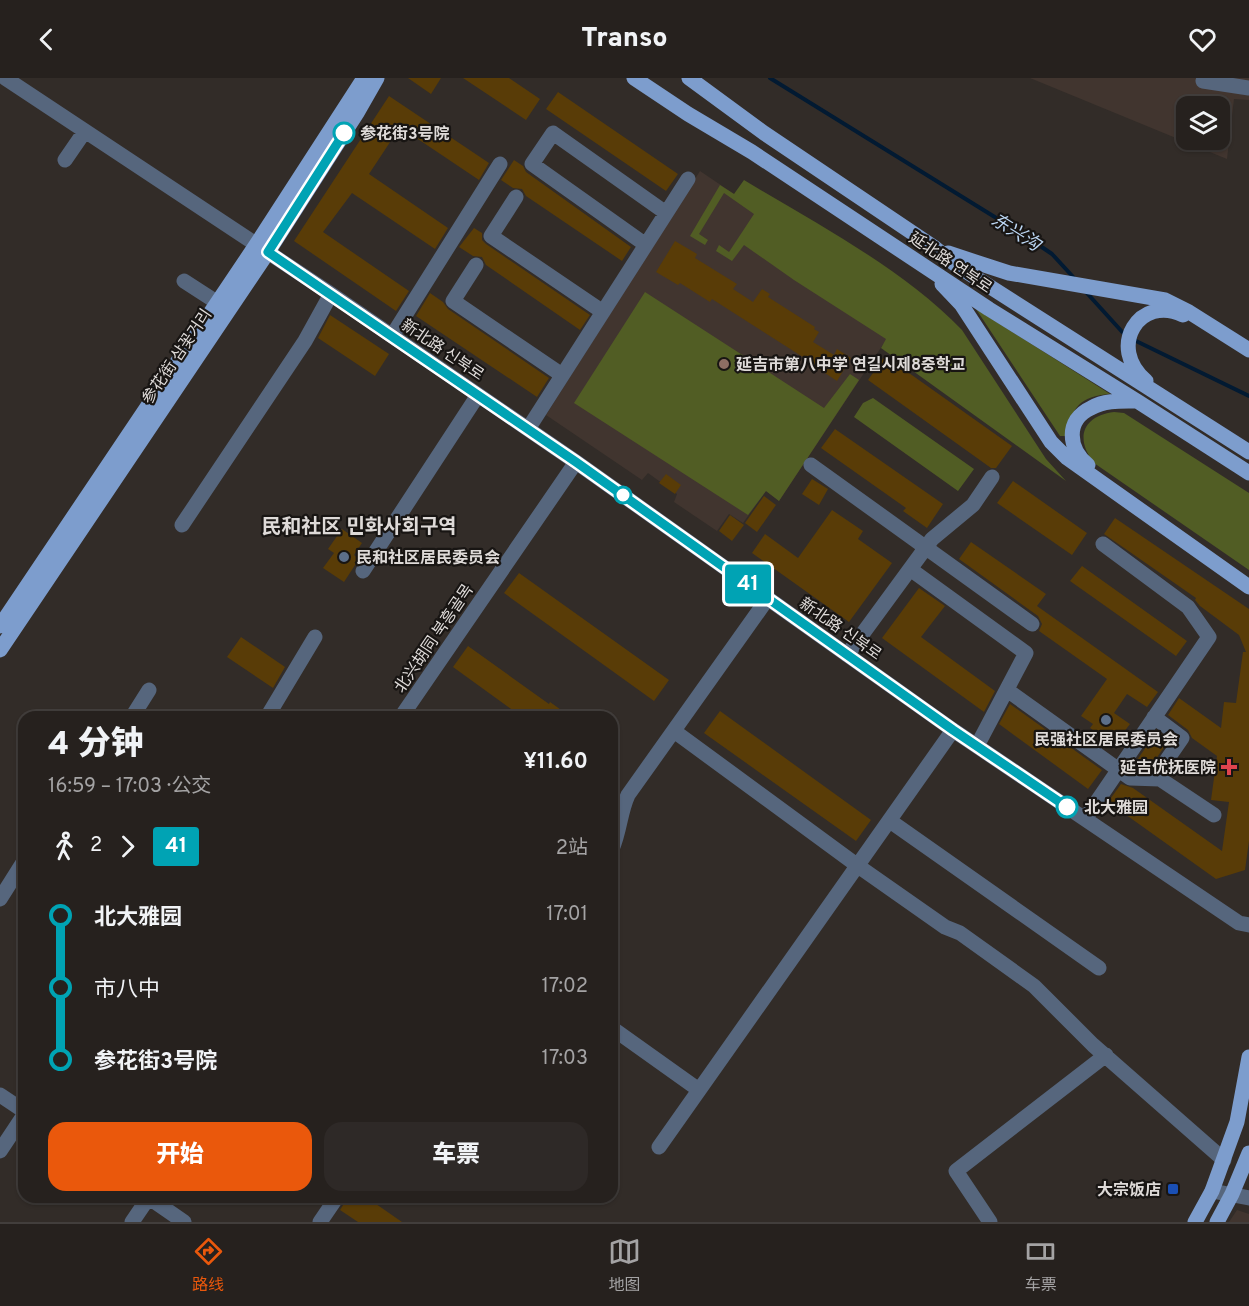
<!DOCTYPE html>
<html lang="zh">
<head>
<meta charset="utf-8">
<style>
	:root { --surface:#26211e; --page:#2e2927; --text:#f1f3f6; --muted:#a4a3a4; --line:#423e3c; --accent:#ea580c }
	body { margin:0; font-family:Overpass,"Noto Sans SC","Noto Sans KR",sans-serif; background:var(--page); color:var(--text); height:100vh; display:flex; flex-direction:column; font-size:22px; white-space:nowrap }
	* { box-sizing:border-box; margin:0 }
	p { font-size:20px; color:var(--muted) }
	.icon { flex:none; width:33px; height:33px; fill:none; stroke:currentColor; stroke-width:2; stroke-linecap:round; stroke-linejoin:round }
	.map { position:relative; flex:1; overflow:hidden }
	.sheet { position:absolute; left:18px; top:633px; width:600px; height:492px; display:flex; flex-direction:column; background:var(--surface); border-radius:18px; box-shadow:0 2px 4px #0004,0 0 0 2px var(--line) }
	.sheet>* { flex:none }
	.badge { padding:0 12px; border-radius:4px; font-size:21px; line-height:39px }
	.controls { position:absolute; left:1176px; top:18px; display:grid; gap:12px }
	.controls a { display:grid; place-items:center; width:54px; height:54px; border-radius:12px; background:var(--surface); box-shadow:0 2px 4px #0004,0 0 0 2px var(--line); font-size:30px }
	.map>.badge { position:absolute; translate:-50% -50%; box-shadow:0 0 0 3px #fff }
	.legs { display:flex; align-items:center; gap:9px; height:66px; padding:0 30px; font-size:20px }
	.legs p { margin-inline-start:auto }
	.summary { display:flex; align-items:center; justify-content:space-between; height:102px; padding:0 30px }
	h1 { font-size:33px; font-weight:800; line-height:45px }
	.action { display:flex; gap:12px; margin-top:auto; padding:12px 30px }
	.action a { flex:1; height:69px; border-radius:18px; background:var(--accent); color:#fff; font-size:24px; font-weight:800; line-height:69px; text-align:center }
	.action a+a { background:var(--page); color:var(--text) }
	ul { padding:0 30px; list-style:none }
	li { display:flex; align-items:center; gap:21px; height:72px; font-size:22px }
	li i { display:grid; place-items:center; width:9px; height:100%; margin:0 8px; background:currentColor }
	li i::after { content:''; width:15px; height:15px; margin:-8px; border:4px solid; border-radius:50%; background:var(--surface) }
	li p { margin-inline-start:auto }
	li:first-child i { background:linear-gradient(#0000 50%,currentColor 0) }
	li:last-child i { background:linear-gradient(currentColor 50%,#0000 0) }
	header { display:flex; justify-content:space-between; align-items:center; height:78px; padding:0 30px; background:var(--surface); font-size:27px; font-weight:800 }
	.tabs { display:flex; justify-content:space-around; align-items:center; height:84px; border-top:2px solid var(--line); background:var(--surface); font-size:16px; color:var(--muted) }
	.tabs a { display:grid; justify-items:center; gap:3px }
	.tabs .selected { color:var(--accent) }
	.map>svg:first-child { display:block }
</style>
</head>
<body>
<header><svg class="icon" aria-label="back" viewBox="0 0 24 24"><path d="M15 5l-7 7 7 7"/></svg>Transo<svg class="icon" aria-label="heart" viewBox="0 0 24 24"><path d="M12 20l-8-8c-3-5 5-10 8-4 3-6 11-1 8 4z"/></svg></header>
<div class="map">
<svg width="1249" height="1144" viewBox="0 0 1249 1144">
	<rect width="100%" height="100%" fill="#322c28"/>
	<path fill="#41352f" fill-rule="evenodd" d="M1030,0h219v22l-15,-1 -7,60zM1186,28h34v34h-34z
		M700,93l206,139 -127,191 -13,-10 -23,32 -14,-9 -12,17 -43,-29 3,-8 -29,-21 -6,7 -96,-65z
		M1237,1132l12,4v8h-20z"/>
	<path fill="#515d24" d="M744,102c74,45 157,87 218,150l84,129 20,22 -185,-133 5,-9 -92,-59 -50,-35 -12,16 -16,-10 3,-6 10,7 25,-38 -30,-21 -25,41 9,6 -3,5 -15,-9 30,-51 14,9z
		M645,214l179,116 26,-34 9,6 -80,121 -13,-10 -18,24 -174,-112z
		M976,231l134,85c-30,2 -39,14 -44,42h-6z
		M873,320l101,71 -16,22 -104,-74 9,-14z
		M1114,334l10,1 125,80v77l-155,-107c-19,-24 -12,-47 20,-51z"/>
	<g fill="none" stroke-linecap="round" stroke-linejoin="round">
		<path stroke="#021a32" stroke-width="4" d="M770,0l257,159 25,17 23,25
			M1086,214l39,43
			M1134,262l115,56"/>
	</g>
	<path fill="#593c07" d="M408,0h33l-10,16z
		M463,0h46l31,21 -14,21z
		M558,14l120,82 -12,17 -120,-82z
		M389,18l100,67 -10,17 -79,-53 -31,47 79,54 -13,21 -83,-56 -29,39 86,59 -13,20 -102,-70z
		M514,82l9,6 3,6 105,75 -9,14 -96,-65 -4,-7 -9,-1 -12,-8z
		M474,150l8,5v7l4,4 104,71 -10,15 -94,-65 -4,-8 -9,-1 -14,-9z
		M675,163l22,13 -2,4 42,26 -4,5 20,13 9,-13 8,5 -2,3 47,30 -1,2 5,3 -6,10 21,13 3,-6 14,9 -14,23 -21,-14 1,-1 -105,-67 -2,3 -30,-19 -2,2 -22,-13z
		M430,215l13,9 5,7 101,69 -12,19 -121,-81z
		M330,237l59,39 -14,22 -57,-38z
		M885,278l127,90 -16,22h-5l-123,-88z
		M835,351l108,75 -16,24 -24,-17 3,-3 -85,-60z
		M666,396l15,11 -6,9 -16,-11z
		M812,401l16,10 -9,16 -17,-11z
		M1013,403l74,52 -15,22 -75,-52z
		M764,418l12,9 -19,27 -12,-9z
		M832,432l31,21 -5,8 34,24 -43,59 -97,-69 13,-19 33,24z
		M730,437l14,10 -12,16 -13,-10z
		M1115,440l134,91v232l-4,29 -29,9 -108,-77 13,-18 12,4 89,63 7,-49 -18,-2 6,-44 -25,-18 -4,-8 -20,-15 11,-17 42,30 3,-26 12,1 7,-51h3l-7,-17 -39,-29 -5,-6 1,-2 -92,-64z
		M342,451l20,14 -8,12 5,4 -15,23 -21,-14 11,-15 -6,-4z
		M971,464l75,52 -9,12 121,86 -11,15 -20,-13 -13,19 16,11 -16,21 -24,-17 3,-4 -12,-8 26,-37 -68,-48 3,-7 -4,-8 -79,-57z
		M1082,488l105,75 -11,15 -106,-75z
		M519,495l150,107 -15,21 -150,-108z
		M919,510l26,18 -24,31 74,54 -11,21 -102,-74z
		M241,559l44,30 -12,21 -46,-31z
		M468,568l81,58 1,-2 21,15h-49l-69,-50z
		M1010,626l92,66 -14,19 -89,-65z
		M720,633l151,109 -15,21 -152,-108z
		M1157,653l12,9 -20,29h-6l-8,-6z
		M348,1119h18l36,25h-44l-18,-12z"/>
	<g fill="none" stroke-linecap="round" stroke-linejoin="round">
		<path stroke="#56667d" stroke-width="15" d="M5,0l326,216 245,168 377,268 286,193 10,2
			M1203,3l46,7
			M65,82l20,-29
			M516,119l-25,39 112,76
			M646,167l-114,-81 21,-31 113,80
			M476,187l-23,36 109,74
			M184,203l34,22
			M392,258l108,-172
			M528,351l160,-250
			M811,387l221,159
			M182,447l123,-184 26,-47
			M910,491l116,84 -49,93
			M363,493l115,-176
			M847,577l85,-116 41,-34 19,-28
			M1007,612l123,88 30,1 54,36
			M132,639l17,-27
			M267,639l48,-80
			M401,639l175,-255
			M1154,639l28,21 -27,39
			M674,653l184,135 87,61 15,6 74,53 59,59 131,115
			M1085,741l124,-182 -21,-30 -85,-63
			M890,743l209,147
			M612,771c8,-18 8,-37 16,-54l140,-197
			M0,821l24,-38
			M612,950l87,62
			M0,1017l24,16
			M659,1069l294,-417
			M0,1073l24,-36
			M1212,1113l37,7
			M148,1119l36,25
			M132,1144l17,-25
			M320,1144l17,-25
			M990,1144l-34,-51 150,-116"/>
		<path stroke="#7d9dcd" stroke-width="15" d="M634,0l54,36 64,38 237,157 148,92 112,72
			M689,0l75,55 171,115 21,17 293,187
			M948,175l61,20 156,27 24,12 60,38
			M942,206l19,20 90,138 16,16 182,129
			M1146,303c-40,-34 -6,-87 37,-66
			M1088,387c-20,-16 -23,-45 3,-57 14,-8 30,-7 45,-7
			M0,548l256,-381 108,-167
			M0,572l268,-398 89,-139 20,-35
			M1195,1144l17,-31 25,-69 12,-65
			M1217,1144l15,-28 17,-41"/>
	</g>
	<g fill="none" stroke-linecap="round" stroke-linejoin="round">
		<defs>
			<path id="line-1" d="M344,55l-76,119 308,210 377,268 114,77"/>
		</defs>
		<use href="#line-1" stroke="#fff" stroke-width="14"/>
		<use href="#line-1" stroke="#00a3b4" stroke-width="9"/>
	</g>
	<g fill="#fff" stroke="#00a3b4" stroke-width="3">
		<circle cx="344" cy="55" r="10"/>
		<circle cx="623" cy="417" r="8"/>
		<circle cx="1067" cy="729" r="10"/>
	</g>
	<circle fill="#8d6e63" stroke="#181513" stroke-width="2" cx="724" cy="286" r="6"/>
	<g fill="#5c6f8a" stroke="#181513" stroke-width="2">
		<circle cx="344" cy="479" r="6"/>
		<circle cx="1106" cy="642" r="6"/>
	</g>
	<path fill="#e0444e" stroke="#181513" stroke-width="2" d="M1226 680h6v6h6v6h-6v6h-6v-6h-6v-6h6z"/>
	<rect fill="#1a4fb4" stroke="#181513" stroke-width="2" x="1167" y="1105" width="12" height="12" rx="3"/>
	<g text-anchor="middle" stroke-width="4.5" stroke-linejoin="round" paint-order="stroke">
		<g font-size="16" font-weight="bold" fill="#dedad8" stroke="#181513" text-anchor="start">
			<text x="360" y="61">参花街3号院</text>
			<text x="1084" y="735">北大雅园</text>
		</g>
		<g font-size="16" fill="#dedad8" stroke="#181513">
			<text transform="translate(951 184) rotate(34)" y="6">延北路 연북로</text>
			<text transform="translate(443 271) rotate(34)" y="6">新北路 신북로</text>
			<text transform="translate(176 278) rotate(-56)" y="6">参花街 삼꽃거리</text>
			<text transform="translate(841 550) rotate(35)" y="6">新北路 신북로</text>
			<text transform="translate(433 560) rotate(-56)" y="6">北兴胡同 북흥골목</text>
		</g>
		<g font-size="16" font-weight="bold" fill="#dedad8" stroke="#181513" text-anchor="start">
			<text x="736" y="292">延吉市第八中学 연길시제8중학교</text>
			<text x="356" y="485">民和社区居民委员会</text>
			<text x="1106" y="667" text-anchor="middle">民强社区居民委员会</text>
			<text x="1216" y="695" text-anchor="end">延吉优抚医院</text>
			<text x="1161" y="1117" text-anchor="end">大宗饭店</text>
		</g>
		<g font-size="18" font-style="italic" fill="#bdd8f5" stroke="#181513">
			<text transform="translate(1016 154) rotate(32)" y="6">东兴沟</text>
		</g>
		<g font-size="20" font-weight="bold" fill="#dedad8" stroke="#181513">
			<text x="359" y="455">民和社区 민화사회구역</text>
		</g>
	</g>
</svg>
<div class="controls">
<a><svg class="icon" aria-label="layers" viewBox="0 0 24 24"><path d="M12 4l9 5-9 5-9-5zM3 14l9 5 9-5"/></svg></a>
</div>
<b class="badge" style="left:748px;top:506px;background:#00a3b4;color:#fff">41</b>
<section class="sheet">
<div class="summary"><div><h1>4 分钟</h1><p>16:59 – 17:03 · 公交</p></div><b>¥11.60</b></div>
<div class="legs"><svg class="icon" aria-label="walk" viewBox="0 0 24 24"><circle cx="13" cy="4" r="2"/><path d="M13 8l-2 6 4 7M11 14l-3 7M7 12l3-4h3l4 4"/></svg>2<svg class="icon" aria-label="forward" viewBox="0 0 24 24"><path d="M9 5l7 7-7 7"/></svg><b class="badge" style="background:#00a3b4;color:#fff">41</b><p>2站</p></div>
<ul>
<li><i style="color:#00a3b4"></i><b>北大雅园</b><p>17:01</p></li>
<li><i style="color:#00a3b4"></i><span>市八中</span><p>17:02</p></li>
<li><i style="color:#00a3b4"></i><b>参花街3号院</b><p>17:03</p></li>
</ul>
<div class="action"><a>开始</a><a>车票</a></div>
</section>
</div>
<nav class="tabs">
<a class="selected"><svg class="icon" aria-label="directions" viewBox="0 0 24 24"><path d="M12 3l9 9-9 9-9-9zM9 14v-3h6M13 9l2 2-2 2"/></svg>路线</a>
<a><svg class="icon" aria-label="map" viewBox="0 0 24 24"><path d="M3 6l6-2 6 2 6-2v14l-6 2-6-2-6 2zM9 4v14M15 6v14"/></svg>地图</a>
<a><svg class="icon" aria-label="tickets" viewBox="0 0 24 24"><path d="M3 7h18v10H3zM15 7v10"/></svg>车票</a>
</nav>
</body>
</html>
